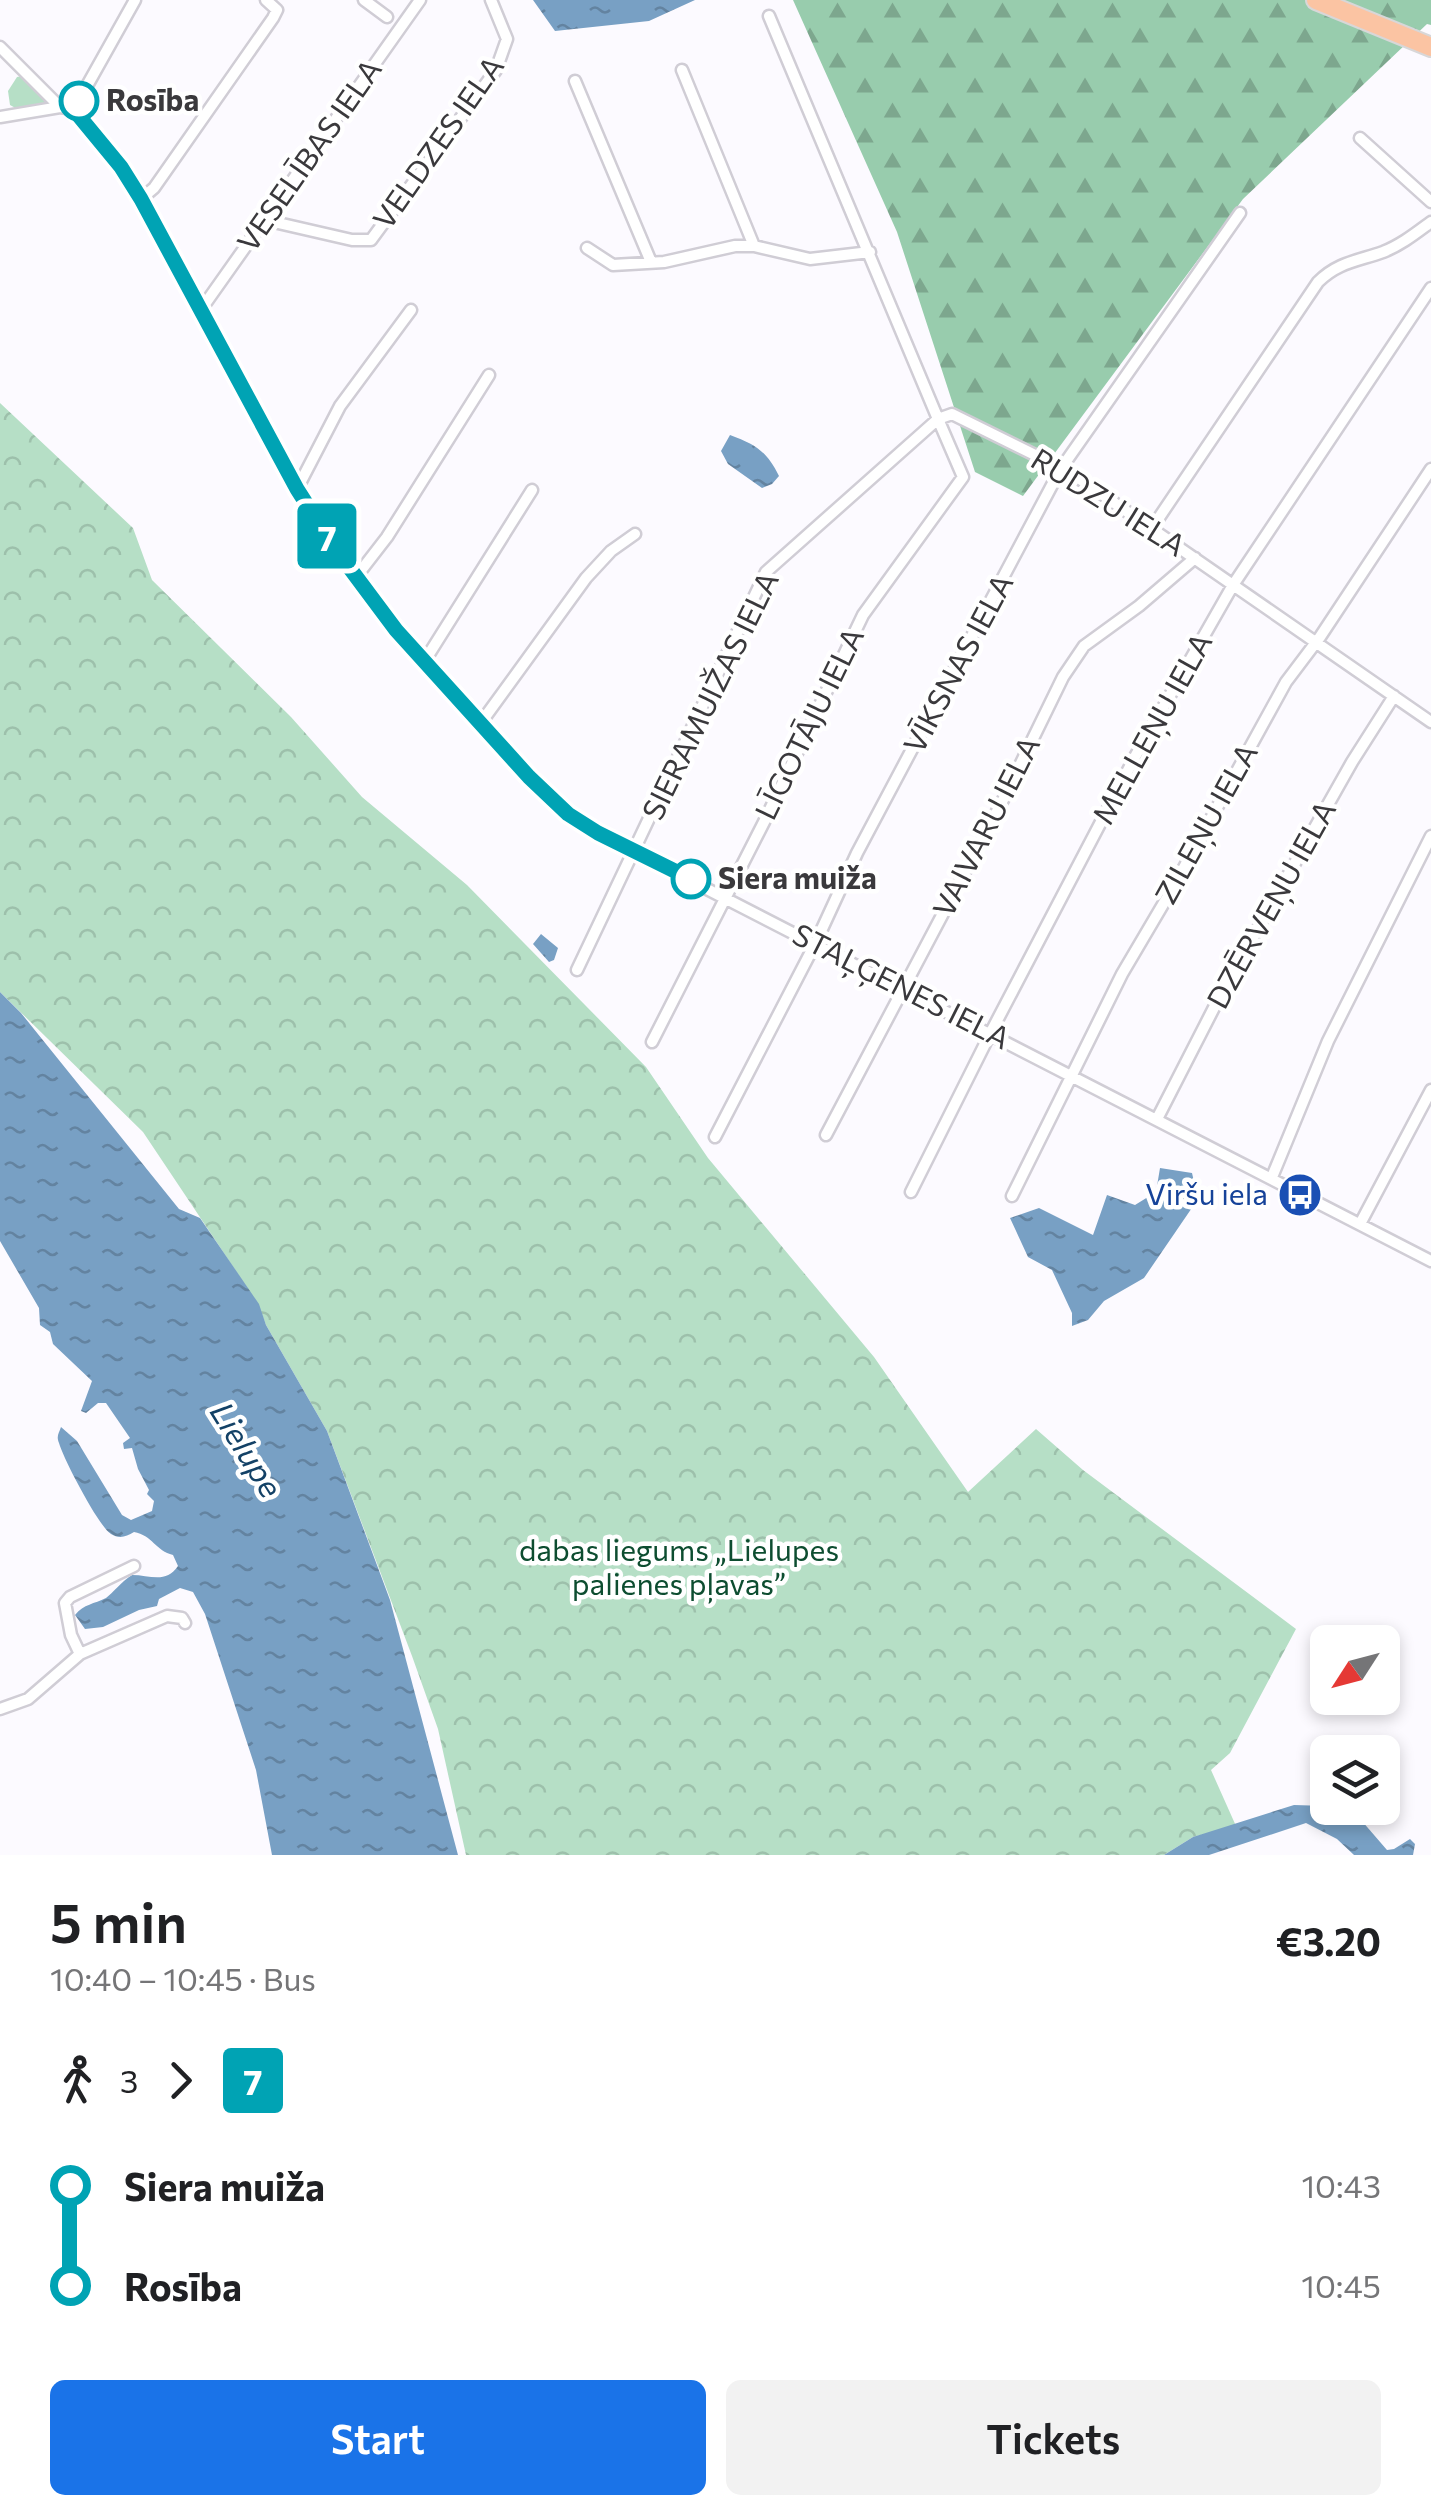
<!DOCTYPE html>
<html lang="en">
<head>
<meta charset="utf-8">
<style>
	:root { --surface:#fff; --page:#f2f2f2; --text:#202124; --muted:#757577; --accent:#1a73e8 }
	body { margin:0; font-family:Commissioner,sans-serif; background:var(--page); color:var(--text); height:100vh; display:flex; flex-direction:column; font-size:38px; white-space:nowrap }
	* { box-sizing:border-box; margin:0 }
	p { font-size:32px; color:var(--muted) }
	.icon { flex:none; width:55px; height:55px; fill:none; stroke:currentColor; stroke-width:2; stroke-linecap:round; stroke-linejoin:round }
	.map { position:relative; height:1855px; overflow:hidden }
	.sheet { display:flex; flex-direction:column; background:var(--surface); flex:1 }
	.sheet>* { flex:none }
	.badge { padding:0 20px; border-radius:8px; font-size:35px; line-height:65px }
	.needle { width:65px; rotate:234deg }
	.buttons { position:absolute; left:1310px; top:1625px; display:grid; gap:20px }
	.buttons a { display:grid; place-items:center; width:90px; height:90px; border-radius:15px; background:var(--surface); box-shadow:0 5px 15px #0003; font-size:50px }
	.map>.badge { position:absolute; translate:-50% -50%; box-shadow:0 0 0 5px #fff }
	.legs { display:flex; align-items:center; gap:15px; height:110px; padding:0 50px; font-size:32px }
	.legs p { margin-inline-start:auto }
	.overview { display:flex; align-items:center; justify-content:space-between; height:170px; padding:0 50px }
	h1 { font-size:55px; font-weight:600; line-height:75px }
	.cta { display:flex; gap:20px; margin-top:auto; padding:20px 50px }
	.cta a { flex:1; height:115px; border-radius:15px; background:var(--accent); color:#fff; font-size:40px; font-weight:600; line-height:115px; text-align:center }
	.cta a+a { background:var(--page); color:var(--text) }
	ul { padding:0 50px; list-style:none }
	li { display:flex; align-items:center; gap:35px; height:100px; font-size:38px }
	li i { display:grid; place-items:center; width:15px; height:100%; margin:0 12px; background:currentColor }
	li i::after { content:''; width:25px; height:25px; margin:-12px; border:8px solid; border-radius:50%; background:var(--surface) }
	li p { margin-inline-start:auto }
	li:first-child i { background:linear-gradient(#0000 50%,currentColor 0) }
	li:last-child i { background:linear-gradient(currentColor 50%,#0000 0) }
	.map>svg:first-child { display:block }
</style>
</head>
<body>
<div class="map">
<svg width="1431" height="1855" viewBox="0 0 1431 1855">
	<defs>
		<pattern id="grass-tufts" width="24" height="20" patternUnits="userSpaceOnUse" patternTransform="scale(2.5)"><rect width="24" height="20" fill="#b6dfc6"/><path d="M3 7l-1-3M5 7V3M7 7l1-3M15 17l-1-3M17 17v-4M19 17l1-3" fill="none" stroke="#9dc0ab"/></pattern>
		<pattern id="forest-firs" width="22" height="20" patternUnits="userSpaceOnUse" patternTransform="scale(2.5)"><rect width="22" height="20" fill="#98ccad"/><path d="M5 1l3.5 6h-7zM16 11l3.5 6h-7z" fill="#7da78e"/></pattern>
		<pattern id="park-crowns" width="20" height="18" patternUnits="userSpaceOnUse" patternTransform="scale(2.5)"><rect width="20" height="18" fill="#b6dfc6"/><path d="M2 6a3 3 0 1 1 6 0M12 15a3 3 0 1 1 6 0" fill="none" stroke="#9dc0ab"/></pattern>
		<pattern id="water-ripples" width="26" height="14" patternUnits="userSpaceOnUse" patternTransform="scale(2.5)"><rect width="26" height="14" fill="#78a0c4"/><path d="M2 4q2-2 4 0t4 0M15 11q2-2 4 0t4 0" fill="none" stroke="#6383a0"/></pattern>
	</defs>
	<rect width="100%" height="100%" fill="#fcfaff"/>
	<path fill="url(#grass-tufts)" d="M22,76l27,27 -30,7 -9,-5 -2,-14 9,-14z"/>
	<path fill="url(#forest-firs)" d="M793,0h638v25l-4,-1 -184,175 -220,297 -48,-24 -78,-240z"/>
	<path fill="url(#park-crowns)" d="M0,403l133,125 19,52 139,137 71,80 105,88 179,182 62,91 166,199 94,135 68,-63 47,41 213,159 -66,124 -19,17 25,56 -43,11 -29,18h-698l-28,-126 -26,-73 -85,-225 -61,-106 -8,-21 -115,-172 -143,-140z"/>
	<path fill="url(#water-ripples)" d="M533,0h162l-46,21 -94,10z
		M730,435c27,10 37,17 49,41l-7,8 -10,4 -34,-24 -7,-13z
		M541,934l17,14 -4,12 -5,2 -16,-18z
		M0,992l21,21 158,196 21,9 59,86 7,21 61,106 63,169 68,255h-186l-16,-85 -51,-156 -12,-22 -13,-4 -21,11 -2,7 -18,4 -36,17 -18,2 -10,-14c9,-11 19,-11 31,-17 7,-5 15,-16 26,-23 18,0 34,9 46,-9l-5,-11c-17,-4 -21,-20 -39,-23 -8,5 -15,7 -23,2 -12,-7 -48,-76 -52,-91 -3,-7 0,-10 2,-16l16,14 45,74 9,5 21,-9 2,-10 -7,-7 2,-4 -11,-21 -6,-21 -8,1 -1,-6 7,-5 -24,-35h-8l-12,10 -5,-2 11,-30 -39,-37 -3,-12 -10,-7 -1,-17 -39,-67z
		M1160,1168l32,5 6,26 -54,79 -40,23 -16,19 -16,6v-13l-20,-43 -24,-13 -18,-39 29,-10 54,27 14,-40 28,10 21,-13z
		M1294,1805l33,1 28,7 32,37 7,-1 16,-10 5,5 -2,11h-59l-17,-16 -31,-16 -97,32h-45l29,-18z"/>
	<g fill="none" stroke-linecap="round" stroke-linejoin="round">
		<defs>
			<path id="minor" d="M364,0l23,17
				M769,16l169,403 14,-5 83,41 15,12 24,8 357,247
				M0,47l60,60 14,2 47,58 20,32 107,204 49,86 37,58 61,82 86,96 66,71 21,18 30,19 833,428
				M682,70l72,176
				M575,81l76,181
				M74,109l61,-109
				M0,117l60,-10
				M1360,138l71,64
				M141,199l13,-11 119,-170 4,-8 -11,-10
				M265,220l87,20h19l125,-170 11,-31 -16,-39
				M587,248l26,17 51,-3 71,-16h19l56,13 60,-7
				M200,311l220,-311
				M297,489l43,-83 71,-96
				M1152,528l166,-246c20,-20 40,-21 65,-30 18,-7 33,-19 48,-30
				M356,577l31,-40 102,-162
				M424,662l108,-172
				M480,724l106,-146 25,-27 24,-17
				M577,970l189,-398 172,-153 25,58 -100,138 -99,207 -112,220
				M1157,1119l64,-125 131,-232 42,-66
				M826,1135l178,-337 59,-121 21,-31 55,-40 56,-48
				M715,1137l101,-195 41,-89 203,-383 180,-257
				M1272,1177l56,-136 103,-205
				M911,1192l80,-160 145,-277 97,-170 198,-297
				M1012,1196l110,-222 53,-90 111,-202 34,-45 111,-168
				M1360,1224l71,-134
				M80,1654l-9,-19 -6,-32 5,-6 64,-31
				M0,1709l28,-10 52,-45 87,-38 15,2 3,5"/>
			<path id="trunk" d="M1316,0l115,47"/>
		</defs>
		<use href="#minor" stroke="#d0cdd5" stroke-width="15"/>
		<use href="#trunk" stroke="#d8d7d8" stroke-width="22"/>
		<use href="#minor" stroke="#fff" stroke-width="10"/>
		<use href="#trunk" stroke="#fbc4a3" stroke-width="18"/>
	</g>
	<g fill="none" stroke-linecap="round" stroke-linejoin="round">
		<defs>
			<path id="line-1" d="M79,101l-5,9 47,57 20,32 156,290 37,58 62,83 133,147 39,37 30,19 93,46"/>
		</defs>
		<use href="#line-1" stroke="#fff" stroke-width="22"/>
		<use href="#line-1" stroke="#00a3b4" stroke-width="15"/>
	</g>
	<defs>
		<symbol id="bus-disc" viewBox="-11 -11 22 22"><circle r="9.5" fill="#1a4fb4" stroke="#fff"/><path d="M-5-6H5V4H4V6H2V4H-2V6H-4V4H-5ZM-3.5-4V0h7V-4ZM-3.5 1.2v1.5H-2V1.2ZM2 1.2v1.5H3.5V1.2Z" fill="#fff"/></symbol>
	</defs>
	<g fill-rule="evenodd">
		<use href="#bus-disc" x="1275" y="1170" width="50" height="50"/>
	</g>
	<g fill="#fff" stroke="#00a3b4" stroke-width="5">
		<circle cx="79" cy="101" r="18"/>
		<circle cx="691" cy="879" r="18"/>
	</g>
	<g text-anchor="middle" stroke-width="9" stroke-linejoin="round" paint-order="stroke">
		<g font-size="30" font-weight="bold" fill="#3a393c" stroke="#fff" text-anchor="start">
			<text x="106" y="111">Rosība</text>
			<text x="718" y="889">Siera muiža</text>
		</g>
		<g font-size="30" fill="#3a393c" stroke="#fff">
			<text transform="translate(439 143) rotate(-55)" y="10">VELDZES IELA</text>
			<text transform="translate(310 156) rotate(-55)" y="10">VESELĪBAS IELA</text>
			<text transform="translate(1108 503) rotate(32)" y="10">RUDZU IELA</text>
			<text transform="translate(959 664) rotate(-62)" y="10">VĪKSNAS IELA</text>
			<text transform="translate(711 696) rotate(-64)" y="10">SIERAMUIŽAS IELA</text>
			<text transform="translate(810 724) rotate(-64)" y="10">LĪGOTĀJU IELA</text>
			<text transform="translate(1153 729) rotate(-61)" y="10">MELLEŅU IELA</text>
			<text transform="translate(1207 824) rotate(-61)" y="10">ZILEŅU IELA</text>
			<text transform="translate(987 827) rotate(-63)" y="10">VAIVARU IELA</text>
			<text transform="translate(1272 905) rotate(-61)" y="10">DZĒRVEŅU IELA</text>
			<text transform="translate(901 987) rotate(27)" y="10">STAĻĢENES IELA</text>
		</g>
		<g font-size="30" fill="#164399" stroke="#fff" text-anchor="end">
			<text x="1268" y="1205">Viršu iela</text>
		</g>
		<g font-size="30" fill="#0d4d30" stroke="#fff">
			<text x="679" y="1561">dabas liegums „Lielupes<tspan x="679" dy="34">palienes pļavas”</tspan></text>
		</g>
		<g font-size="32" font-style="italic" fill="#134166" stroke="#fff">
			<text transform="translate(246 1450) rotate(58)" y="11">Lielupe</text>
		</g>
	</g>
</svg>
<div class="buttons">
<a><svg class="needle" viewBox="-14 -14 28 28"><path d="M0-13l5 13h-10z" fill="#e53935"/><path d="M0 13l5-13h-10z" fill="#757577"/></svg></a>
<a><svg class="icon" aria-label="layers" viewBox="0 0 24 24"><path d="M12 4l9 5-9 5-9-5zM3 14l9 5 9-5"/></svg></a>
</div>
<b class="badge" style="left:327px;top:536px;background:#00a3b4;color:#fff">7</b>
</div>
<section class="sheet">
<div class="overview"><div><h1>5 min</h1><p>10:40 – 10:45 · Bus</p></div><b>€3.20</b></div>
<div class="legs"><svg class="icon" aria-label="walk" viewBox="0 0 24 24"><circle cx="13" cy="4" r="2"/><path d="M13 8l-2 6 4 7M11 14l-3 7M7 12l3-4h3l4 4"/></svg>3<svg class="icon" aria-label="forward" viewBox="0 0 24 24"><path d="M9 5l7 7-7 7"/></svg><b class="badge" style="background:#00a3b4;color:#fff">7</b></div>
<ul>
<li><i style="color:#00a3b4"></i><b>Siera muiža</b><p>10:43</p></li>
<li><i style="color:#00a3b4"></i><b>Rosība</b><p>10:45</p></li>
</ul>
<div class="cta"><a>Start</a><a>Tickets</a></div>
</section>
</body>
</html>
